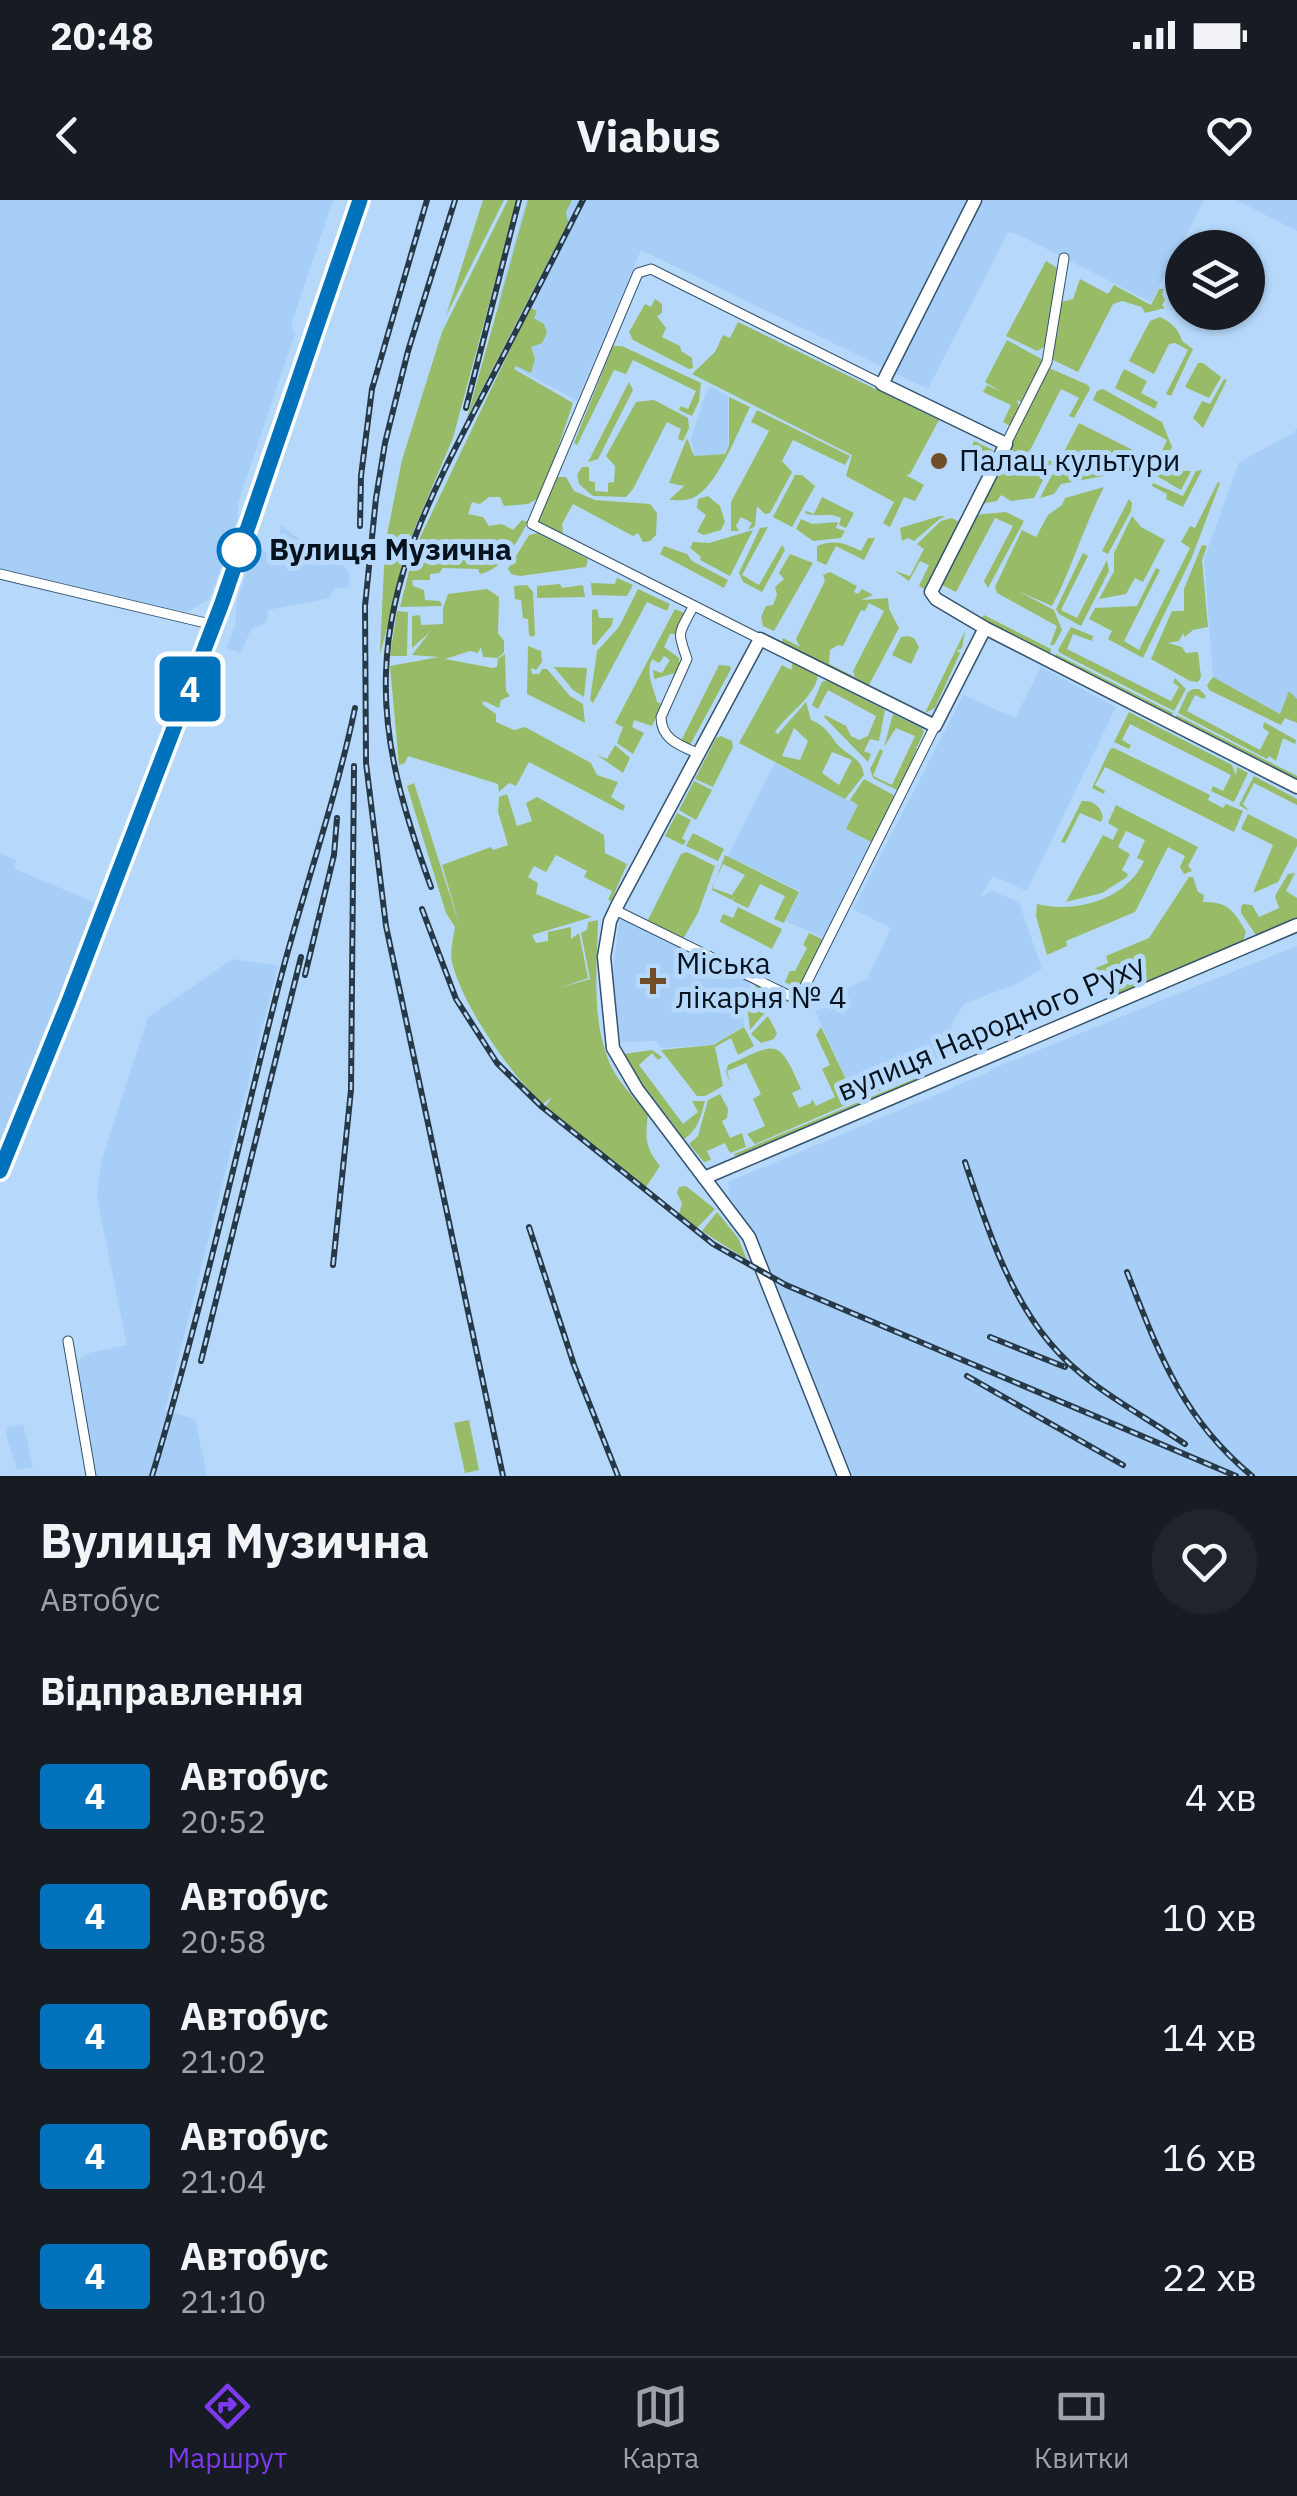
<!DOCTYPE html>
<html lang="uk">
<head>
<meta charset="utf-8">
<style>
	:root { --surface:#171b24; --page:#20242c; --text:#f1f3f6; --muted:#9ea1a6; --line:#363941; --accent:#7c3aed }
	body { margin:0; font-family:"IBM Plex Sans",sans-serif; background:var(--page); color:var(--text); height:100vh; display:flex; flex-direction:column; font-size:38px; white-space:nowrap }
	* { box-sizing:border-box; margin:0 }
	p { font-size:32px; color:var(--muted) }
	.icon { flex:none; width:55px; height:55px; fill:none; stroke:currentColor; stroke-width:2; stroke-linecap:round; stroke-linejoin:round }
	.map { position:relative; height:1276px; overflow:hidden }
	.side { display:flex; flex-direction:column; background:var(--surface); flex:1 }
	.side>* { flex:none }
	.badge { padding:0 20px; border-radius:8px; font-size:35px; line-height:65px }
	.buttons { position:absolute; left:1165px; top:30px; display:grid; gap:20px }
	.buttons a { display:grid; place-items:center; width:100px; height:100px; border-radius:50%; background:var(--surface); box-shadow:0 2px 8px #0004; font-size:50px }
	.map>.badge { position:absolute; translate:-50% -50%; box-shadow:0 0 0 5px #fff }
	h2 { padding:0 40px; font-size:38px; line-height:90px }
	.round { display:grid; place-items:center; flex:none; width:105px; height:105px; border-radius:52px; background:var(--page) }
	.headline { display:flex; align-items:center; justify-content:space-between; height:170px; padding:0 40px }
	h1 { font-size:48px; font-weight:700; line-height:75px }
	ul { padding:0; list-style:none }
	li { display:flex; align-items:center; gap:30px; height:120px; padding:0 40px }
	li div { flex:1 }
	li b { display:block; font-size:38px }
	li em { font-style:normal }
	li .badge { min-width:110px; font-weight:700; text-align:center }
	.status { display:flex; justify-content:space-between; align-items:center; height:70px; padding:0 50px; background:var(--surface); direction:ltr }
	.status svg { height:28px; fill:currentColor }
	header { display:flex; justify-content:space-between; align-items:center; height:130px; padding:0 40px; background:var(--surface); font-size:45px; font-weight:700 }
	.tabs { display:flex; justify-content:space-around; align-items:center; height:140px; border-top:2px solid var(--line); background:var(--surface); font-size:28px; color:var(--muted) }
	.tabs a { display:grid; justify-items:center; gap:5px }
	.tabs .on { color:var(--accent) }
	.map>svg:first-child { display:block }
</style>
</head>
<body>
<div class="status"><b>20:48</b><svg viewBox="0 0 49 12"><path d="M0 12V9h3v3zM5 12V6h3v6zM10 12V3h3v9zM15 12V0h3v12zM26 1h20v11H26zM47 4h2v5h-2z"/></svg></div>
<header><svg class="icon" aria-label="back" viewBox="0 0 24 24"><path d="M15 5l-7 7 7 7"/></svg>Viabus<svg class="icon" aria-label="heart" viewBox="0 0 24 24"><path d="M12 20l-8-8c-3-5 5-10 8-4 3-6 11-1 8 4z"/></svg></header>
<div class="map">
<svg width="1297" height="1276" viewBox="0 0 1297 1276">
	<rect width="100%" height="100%" fill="#b6d9fb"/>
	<path fill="#a7cef6" d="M0,0h333l-42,125 4,9 -57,169v15l-29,82 -23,12 -186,-42z
		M526,0h678l-53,102 -134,-68 -9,-2 -80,157 -287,-139 -64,151 -61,-33 19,-50 -37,-16z
		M1236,0h61v31z
		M712,187l16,9v49l-4,9 -30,2 -3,-18 16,-48z
		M1297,228v271l-7,-7 -9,22 -68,-37 -9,-118 35,-97 53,-28z
		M281,325l39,30 20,5 10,14 -1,13 -15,2 -4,9 -62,12 -2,13 -15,6 -10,24 -15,-5 9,-22 2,-25 19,-57 5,6 10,3 6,-5z
		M1041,467l75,40 -89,184 -34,-15 -12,20 11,-5 27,11 23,67 -28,16 -49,18 -13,20 3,28 -100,47 -40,-87 15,-5 6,-13 31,-14 24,-51 -38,-19 110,-214 52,23z
		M775,563l83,42 35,-1 -36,69 -4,1 1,6 -30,58 -38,-17 14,-30 -72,-35z
		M0,653l16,7 -2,9 85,35 -99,244z
		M620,718l128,63 2,5 -8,17 2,23 -32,19 -51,3 -6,-7 -34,1 -10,-60z
		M1297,746v530h-444l-94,-233 -30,-47 -1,-14 257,-108 9,-6z
		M233,759l45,7 -113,444 30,9 12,57h-110l-22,-113 14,-10 38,-8 -30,-147 4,-36 47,-145z
		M23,1224l10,43 -16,3 -11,-36 2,-7z"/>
	<path fill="#97bb66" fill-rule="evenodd" d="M483,0h21l-58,116z
		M508,0h9l-64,238 -40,94 -33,122 5,-109 17,-85 40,-128z
		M528,0h44l-6,12 2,11 -101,195z
		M1046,61l11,7v23l-13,56 -7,4 -31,-15z
		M1080,79l28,15 6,-9 37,20 8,-16h5l-2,5 3,6 -3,5 3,3 -20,5 -3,-6 -20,-6 -9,3 -35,68 -27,-13 10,-57 12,-3z
		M655,99l7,5v9l-5,3 9,12 -4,9 18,9 1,5 11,7 1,10 -4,1 -56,-29 -4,-8 16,-28 6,3z
		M530,108l7,3 -3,7 10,6 3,9 -5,10 -11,4 4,12 -4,14 -15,-7 -2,3 59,34 -31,93 -14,8 -24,2 -4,-9h-11l-9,7 -8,-2 -4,12 15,3 6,9 13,-2 11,6 9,-10 6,2c-11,20 -25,47 -48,52l-2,-5 -35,-1 -4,5 -9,1v6h-18l1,6 11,4 1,10 15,1 2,5 -42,1 15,-59z
		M1160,117c11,5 19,12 22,24l11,8 -22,47 -5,-2 22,-44 -13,-7 -6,1 -15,30 -25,-13 21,-40z
		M738,122l201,98 -29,54 -4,1 18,10 -9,16 -11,-4 -14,30 -7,-4 11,-21 -48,-26 6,-21 -160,-81 23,-22 8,-17 7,3z
		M1007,140l40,22 -21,42 -9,-4 3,9 -9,18 -8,-5 8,-17 -28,-13 4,-7 15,7 -17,-10z
		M613,146h9l79,37 -2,18 -7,15 -13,-6 2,-4 7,3 8,-18 -63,-31 -7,14 -12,-4 -37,75 -3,-2z
		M1198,163h5l18,14 -12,21 -24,-11z
		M1049,168l39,17 2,4 -16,29 -5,-2 10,-18 -18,-9 -39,77 17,9 8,-16 5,3 -18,36 -23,3 -10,-6 -4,6 -16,3z
		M1124,169l23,12 -6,12 17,9 -3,7 -40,-21z
		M1224,179l3,1 -24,48 -10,-10 9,-17 8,3z
		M629,182l4,8 -35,69 -10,3z
		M1103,189l59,33 10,25 -6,11h-7l8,-18 -74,-40 4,-9z
		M729,197l21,10c-12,24 -32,79 -57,91 -6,3 -17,2 -24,2l15,-14 -15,-3 18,-45 7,18 31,-2 4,-9z
		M654,200l34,18 1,10 -6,13 -5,-2 3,-10 -14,-7 -34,67 -7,8 -33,-1 -14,-12 -2,-9 5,-8h7v14l6,1v9l13,1v-9l6,-1 1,-16 -9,-10 30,-54z
		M757,210l93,46 -5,9 -52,-25 -11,21 10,11 -22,41 -5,1 -8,-8 -2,20 -7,4 4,-7 -11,-6 -5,9 3,5h-8v-29l38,-71 -18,-9z
		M1079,223l76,38 1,6 -10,7 -21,-2 -64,12 -7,10 -14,4z
		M974,241l19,9 -9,19 -19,-9z
		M1161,270l30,1 -10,19 -24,-14z
		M1202,270l-19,37 -17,-8 1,-5 -15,-8 1,-3 30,13 13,-25z
		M795,275h7l13,11 -23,41 -19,-10z
		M555,277h11l8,14 21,9 55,4 7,9 -1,22 -6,6 -7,1 -5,-9 -5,3 -60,-32 -11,20 1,9 -8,1 -17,-13z
		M1218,282l2,1 -28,74 -49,101 -35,-19 4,-8 -23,-12 6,-11 42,-2 19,-38 4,2 -36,71 15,9 51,-102 -9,-6 9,-16 5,2z
		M1104,287c-21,41 -31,79 -52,119l-34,-15 36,19 8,20 -8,15h-4l7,-19 -60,-33 -2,-6 27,-57 14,7 12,-22 14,-10 3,-7z
		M708,296l12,10 5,16 -4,8 -17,5 -7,-3 9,-17 -9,-7 1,-9z
		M822,297l32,16 -8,15 -7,-3 2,-7c-11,-6 -24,0 -36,-5l1,-2 8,3z
		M1129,299l3,4 -1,8 -23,43 -6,-3z
		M1006,312l18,9 -36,67 -4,-7 29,-55 -18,-8 -39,74 -16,-8 34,-69z
		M940,316l6,1 -5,1 -27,23 -6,-3 -6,3 -2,-13z
		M1132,316l9,11 24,13 -22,42 -8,-4 -9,16 -27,5 15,-28v-18z
		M952,318l7,4 -35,67 -5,-3 10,-21 -9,-4 -11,20 -14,-10 15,5 14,-27 -7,-5 24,-23z
		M801,319l11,5 26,-2 -2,6 9,3 -4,7 -28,3 -17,-12z
		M768,327l-26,48 17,10 23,-40 3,5 -23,42 -19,-10 -4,-9 21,-45z
		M753,330l-23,46 -30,-16 1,-3 -11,-9 3,-6 16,1z
		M538,333l50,26 -2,8 -66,9 -9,-2 -3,-5 21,-34z
		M868,338h7l-11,22 -28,-14 -10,19 -9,-4v-15c17,-7 28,-3 44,5z
		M1202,345l5,1 -5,14 6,67 -15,3 -8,7 -2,-4 -4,8 -11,2 14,4 4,6 12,-1 3,25 -3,5 -8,-1 -39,-22 21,-48h12v-22z
		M664,346l23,8 5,7 36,19 -4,8 -64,-34z
		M1083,353l5,3 -27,54 16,8 30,-58 2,11 -28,55 -22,-12 -3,-5z
		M790,354l23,9 -39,68 -11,-5 -2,-9 5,-11 7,-1 4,-10 -2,-8 9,-8 -5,-6z
		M830,372l27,14 -3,6 4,2 4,-5 11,6 -12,5 27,-2 1,11 10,19 -31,59 -87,-43 2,-6 17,9 -4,-8 29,-58 -2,-6zM869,403l15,8 -31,60 2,6 -26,-13 1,-14 8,-5 5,1 18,-36 4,1z
		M617,378l16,7 -6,11 -35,-1 -1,-12 24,1z
		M560,384l2,4 21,-3 2,12 -48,1v-12z
		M527,385l6,7 2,43 -3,2 -3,-2 -1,-16 -5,-1 -2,-18 -6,-1 -1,-13z
		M487,389l12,8 -1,36 6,8v11l-6,6 -15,-1 -2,-10 -3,6 -8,-2 -25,8 48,9 4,-1 1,-8 7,-5 1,37 4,5 -9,4 -2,8 -15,-7 -2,3 14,10v8l18,8 11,-3 66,36 6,12 21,7 -7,15 14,9 -2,5 -94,-49 -13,24 -7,-3 -10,9 -1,-8 -90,-28 -3,7 -6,2 -9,-99 49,-9 -27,-2 18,-23 -18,16v-32l8,-1 1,10 22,-1v-16l5,-14z
		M638,389l32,15 -3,7 -20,-9 -54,101 -3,-3 7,-49 22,-24z
		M597,409l2,9h14l-1,7 -17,20 -3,-1v-34z
		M675,409l9,4 -7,21h-7l-6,13 15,11v14l-25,7 -1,-9 9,3 8,-13 -6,-4 -5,7 -7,-4c-7,16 2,28 5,43l5,2 -10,22 -18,-6 -2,7 12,6 -11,21 -16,-11 6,-16 -8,-4z
		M397,411l11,1 -1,44h-17z
		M984,415l67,34 -1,7 -69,-37z
		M1071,427l22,9 -1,5 -19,-7 -6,15 104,52 8,-14 -6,-5 2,-4 11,11 -12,22 -114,-58 -2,-3z
		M965,431l-3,17 -5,3 3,2 -25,55 -10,5z
		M908,436l6,2 5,9 -8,17 -19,-9 9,-18z
		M528,446l13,5 1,11 -6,8 -5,-2 1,6h7l3,-5h5l23,27 13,8 2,19 -58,-29z
		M1056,454l117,59 -2,4 -116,-60z
		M793,462l25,13c-3,22 -30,38 -43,57l3,2 28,-32 5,18c14,6 17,12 25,23 11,13 25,13 28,32l-19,24 -106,-56 43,-78 9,5zM794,528l14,13 -8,19 -18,-4zM832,552l20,8 -13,25 -17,-12z
		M719,465l11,1 1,3 -42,78 -9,-4z
		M554,467l33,1 -3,29 -11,-7z
		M1213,477l67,37 9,-23 8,8v24l-12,-5 -4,7 -72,-35 -2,-5z
		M827,480l58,30 -6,31 -9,-2 -6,12 7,3 -3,8 -44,-45 1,-2 21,11 5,10 8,4 9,-4 8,-20 -48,-26 -10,19 -6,-4 10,-23z
		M1193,489h6l7,7 -2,3 -9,-4 -8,16 73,39 9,-18 -6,-4 1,-6 32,18 -1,4 -12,-6 -7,23 -7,-5 -2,3 -89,-46 10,-21z
		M1129,512l103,53 4,10 1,-8 11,6 -14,29 -23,-11 2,-5 10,5 8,-16 -101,-51 -8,16 9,5 -2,4 -15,-7z
		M893,514l29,14 2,4 -7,15h-4l4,1 -18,43 -26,-13 -3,-9 10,-20 3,2 -10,25 19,9 23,-49 -19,-8 -12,19z
		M1177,515l120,61v6l-122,-64z
		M721,536l11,5 1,6 -20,40 -18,-8 21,-41z
		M615,545l15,13 -7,15 -26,-18 10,4z
		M1114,548l96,47 -2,5 15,8 3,-4 17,7 -9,21 -129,-65 -10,18 10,6 -1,3 -12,-6 18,-39z
		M1254,576l43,23v6l-43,-22 -11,21 6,7 -10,-6z
		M864,579l33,18 -24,46 -27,-14 12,-24 -8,-5z
		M694,581l18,9 -16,30 -17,-10z
		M414,583l47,147 -19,-65 49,-18 2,3 15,-5 -10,-33 1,-15 8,-3 10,32 15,-5 -6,-18 11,-6 67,38 1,18 22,11 -16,37 -3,-1 4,-9 -28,-14 3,-6 -31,-16 -10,17 -12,-6 -6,11 10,6 -2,11 56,23 -60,18 4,8 12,-2v-9l23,-5v12l8,-6 9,45 -28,10 30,-9 -9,-46 6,-3 1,-8 10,-2c-1,50 -8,104 15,150 9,16 23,30 35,44 -3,23 -3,34 12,52l-16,24 -99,-83 7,-10 -9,7c-32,-29 -78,-95 -90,-138 -4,-13 0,-26 2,-39l-9,-14 -39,-127z
		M1082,601c11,-1 19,5 21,17l-2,4 -21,-9 -15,30 -4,-1z
		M1116,605l82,42 -10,19 4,5 -8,3 -4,-7 5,-11 -17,-9 -33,65 -69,29 1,5 -20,9 -11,-39 1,-12c39,10 90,-5 107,-43l-7,-3 8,-18 -19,-9 -8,16 12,7 -8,16 6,4 -1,3 -25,16 -36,9 37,-67 10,5 5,-11 -10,-6z
		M677,613l14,7 -9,18 4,3 -3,4 -18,-9z
		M1248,614l49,25v7l-19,36 -25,11 20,-48 -32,-16z
		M693,633l31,16 -6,12 -32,-15z
		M687,652l28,14 -17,47 -15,26 -36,-17 34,-68z
		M725,655l74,37 -15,31 -10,-4 11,-23 -25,-12 -12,24 -15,-7 1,-4 -2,3 -20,-10zM723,664l22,11 -13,20 -20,-7z
		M1295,673l-9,18 11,7v20l-41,17 -15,-22v-6l2,-3 9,1 7,12 20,-9 -4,-12 13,-22z
		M1189,677h4l5,15 6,3 -1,7c25,-1 32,10 43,30l-3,9 -126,53 -9,-21 -9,4 1,5 -3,2 -4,-15 15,-6 -2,-7 43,-18z
		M738,707l44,22 -10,20 -52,-27 3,-8 10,4z
		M809,733l15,7 -26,50 -13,-8 5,-11h5l12,-23 -4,-3z
		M757,783l33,18 -22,8 -18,21 -3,-26z
		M768,816l9,17 -3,6 -13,4 -10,-9z
		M744,827l10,19 -16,9 -7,-17 -16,9 8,39 -18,10h-8l-36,-46 52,-5z
		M821,827l34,71 67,-31 1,5 -168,72 -8,-10 18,-8 -12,-27 8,-5 -15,-31 -19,8 4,13 -5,-12 2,-7c49,-22 50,-29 73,24l-9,4 7,15 12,-5 1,-4 4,7 19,-9 -13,-28 8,-4 -14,-30z
		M652,850l10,7 -4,3 -6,-7 -13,12 44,59 15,-12 -6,-11h13c-4,15 -7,29 -21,38l-57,-76 -3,-9z
		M924,875v4l-187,79 -3,-4z
		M720,894l8,15 -1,9 -5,3 8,17 12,-5 4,14 -16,6 -5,-10 -18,8 4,9 -7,2 -15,-18 9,-8 10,-36z
		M686,986l29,23 -18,19 -18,-14 3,-11 -5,-10 2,-6z
		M717,1012l21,26 9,22 -45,-29z
		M469,1220l10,50 -14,3 -11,-50z"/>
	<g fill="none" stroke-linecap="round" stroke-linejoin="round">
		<defs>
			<path id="street" d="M1006,244l41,-82 17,-104
				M0,374l214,51
				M693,407c-15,29 -16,23 -6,52l-26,58c0,22 18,28 36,36
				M760,439l-228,-115 106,-251 13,-4 231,115
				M615,710l183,90 137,-274
				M68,1141l23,135"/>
			<path id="secondary" d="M975,0l-93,184 124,60 -75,148 5,7 49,29 312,159
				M704,978l593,-253
				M844,1276l-95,-239 -112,-148 -24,-41 -9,-91 6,-36 8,-17 142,-265 175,87 50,-98"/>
			<path id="primary" d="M0,971l69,-170 153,-398 138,-403"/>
		</defs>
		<use href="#street" stroke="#34536f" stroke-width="11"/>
		<use href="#secondary" stroke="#34536f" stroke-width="15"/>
		<use href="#primary" stroke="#34536f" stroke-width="16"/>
		<use href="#street" stroke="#fff" stroke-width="9"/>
		<use href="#secondary" stroke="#fff" stroke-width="12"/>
		<use href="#primary" stroke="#fff" stroke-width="14"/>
		<defs>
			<path id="rail" d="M455,0l-47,151 -23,92 -9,55 -11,108 1,157 20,163 117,550
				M466,208l53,-208
				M360,326l1,-50 11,-87 55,-189
				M431,687c-25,-69 -48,-141 -45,-214 3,-107 56,-199 103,-290 32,-61 63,-122 94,-183
				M422,709l34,90 41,64 45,44 171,137 73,41 450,191
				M305,775l29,-120 3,-37
				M965,962c21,62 42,130 85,181 35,43 90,70 135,101
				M529,1027l45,138 44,111
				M333,1065l18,-175 3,-324
				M1127,1072c32,82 55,146 125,204
				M990,1137l75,30
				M201,1161l100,-404
				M967,1176l156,89
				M152,1276c48,-159 84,-322 125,-484 24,-95 58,-188 78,-284"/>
		</defs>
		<use href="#rail" stroke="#273847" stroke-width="6"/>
		<use href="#rail" stroke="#b6d9fb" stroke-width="2.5" stroke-dasharray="8" stroke-linecap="butt"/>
	</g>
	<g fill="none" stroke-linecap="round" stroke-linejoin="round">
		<defs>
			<path id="line" d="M0,971l69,-170 153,-398 138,-403"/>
		</defs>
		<use href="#line" stroke="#fff" stroke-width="22"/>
		<use href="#line" stroke="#0072bc" stroke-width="15"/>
	</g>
	<g fill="#714e27" stroke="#b6d9fb" stroke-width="4">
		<circle cx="939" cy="261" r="10"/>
		<path d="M648 766h10v10h10v10h-10v10h-10v-10h-10v-10h10z"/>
	</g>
	<circle fill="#fff" stroke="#0072bc" stroke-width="5" cx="239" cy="350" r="20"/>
	<g text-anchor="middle" stroke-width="10" stroke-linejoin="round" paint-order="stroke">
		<g font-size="30" fill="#06121d" stroke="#b6d9fb" text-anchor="start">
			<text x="959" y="271">Палац культури</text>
			<text x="676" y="774">Міська<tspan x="676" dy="34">лікарня № 4</tspan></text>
		</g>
		<g font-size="30" font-weight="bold" fill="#06121d" stroke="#b6d9fb" text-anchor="start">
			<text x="269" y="360">Вулиця Музична</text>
		</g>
		<g font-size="30" fill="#06121d" stroke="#b6d9fb">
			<text transform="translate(991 828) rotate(-23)" y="10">вулиця Народного Руху</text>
		</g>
	</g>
</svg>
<div class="buttons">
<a><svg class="icon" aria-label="layers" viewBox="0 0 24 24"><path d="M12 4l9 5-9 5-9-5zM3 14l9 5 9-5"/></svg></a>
</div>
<b class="badge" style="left:190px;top:489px;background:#0072bc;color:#fff">4</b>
</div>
<section class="side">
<div class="headline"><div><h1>Вулиця Музична</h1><p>Автобус</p></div><a class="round"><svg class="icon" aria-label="heart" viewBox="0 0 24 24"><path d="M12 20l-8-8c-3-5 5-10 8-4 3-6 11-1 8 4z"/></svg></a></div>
<h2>Відправлення</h2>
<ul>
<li><span class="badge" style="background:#0072bc;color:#fff">4</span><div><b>Автобус</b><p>20:52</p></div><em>4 хв</em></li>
<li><span class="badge" style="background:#0072bc;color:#fff">4</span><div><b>Автобус</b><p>20:58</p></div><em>10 хв</em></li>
<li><span class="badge" style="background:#0072bc;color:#fff">4</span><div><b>Автобус</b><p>21:02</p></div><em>14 хв</em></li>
<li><span class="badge" style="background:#0072bc;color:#fff">4</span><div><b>Автобус</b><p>21:04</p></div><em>16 хв</em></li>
<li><span class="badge" style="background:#0072bc;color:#fff">4</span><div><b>Автобус</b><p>21:10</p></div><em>22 хв</em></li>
</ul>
</section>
<nav class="tabs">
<a class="on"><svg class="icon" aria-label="directions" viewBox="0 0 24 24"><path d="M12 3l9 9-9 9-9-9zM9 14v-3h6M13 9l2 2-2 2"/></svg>Маршрут</a>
<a><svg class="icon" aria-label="map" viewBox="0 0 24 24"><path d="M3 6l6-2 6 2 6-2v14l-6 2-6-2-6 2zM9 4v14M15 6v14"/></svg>Карта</a>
<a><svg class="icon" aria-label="tickets" viewBox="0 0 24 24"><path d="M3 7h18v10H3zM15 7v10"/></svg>Квитки</a>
</nav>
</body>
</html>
